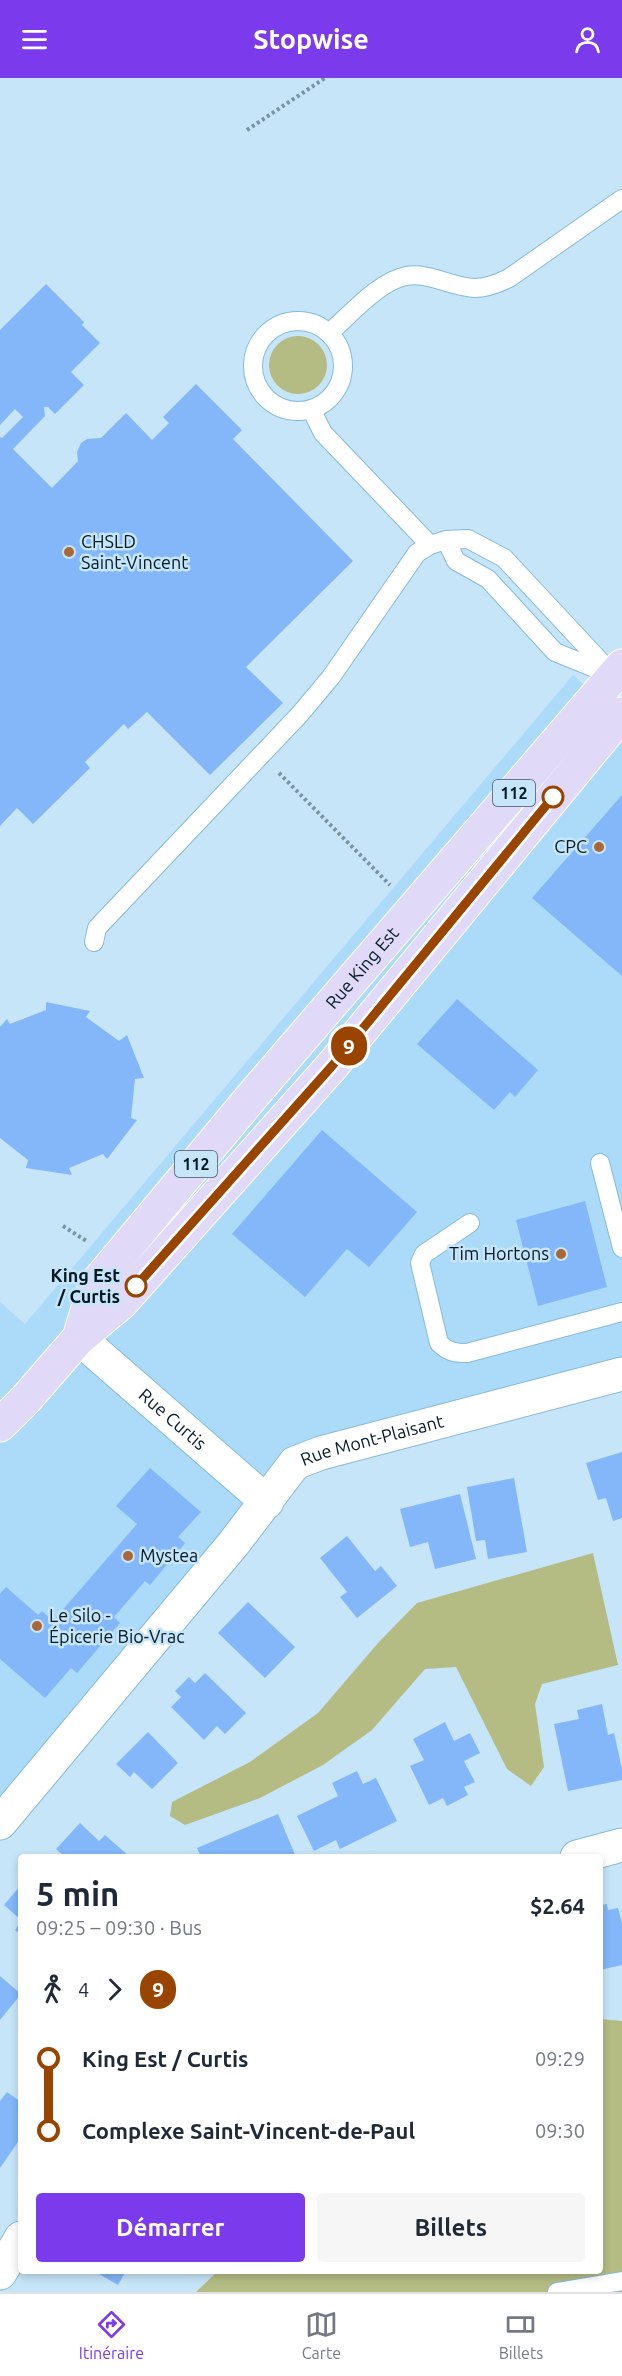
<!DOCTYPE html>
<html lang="fr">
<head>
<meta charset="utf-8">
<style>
	:root { --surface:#fff; --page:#f6f6f7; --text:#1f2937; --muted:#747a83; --line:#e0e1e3; --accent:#7c3aed }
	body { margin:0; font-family:Ubuntu,sans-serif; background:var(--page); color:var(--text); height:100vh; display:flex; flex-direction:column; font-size:22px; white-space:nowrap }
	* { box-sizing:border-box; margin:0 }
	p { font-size:20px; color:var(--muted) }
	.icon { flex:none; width:33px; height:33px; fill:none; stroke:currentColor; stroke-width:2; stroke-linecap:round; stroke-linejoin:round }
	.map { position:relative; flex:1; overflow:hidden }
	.details { position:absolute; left:18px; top:1776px; width:585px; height:420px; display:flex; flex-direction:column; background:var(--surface); border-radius:6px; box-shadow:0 3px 9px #0003 }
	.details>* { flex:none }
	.badge { padding:0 12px; border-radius:20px; font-size:21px; line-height:39px }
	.map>.badge { position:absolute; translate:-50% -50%; box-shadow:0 0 0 3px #fff }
	.legs { display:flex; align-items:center; gap:9px; height:66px; padding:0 18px; font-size:20px }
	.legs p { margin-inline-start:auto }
	.head { display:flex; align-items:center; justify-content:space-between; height:102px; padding:0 18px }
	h1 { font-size:33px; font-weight:600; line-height:45px }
	.action { display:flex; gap:12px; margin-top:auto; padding:12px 18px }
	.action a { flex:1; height:69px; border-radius:6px; background:var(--accent); color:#fff; font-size:24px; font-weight:600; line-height:69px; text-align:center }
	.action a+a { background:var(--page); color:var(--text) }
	ul { padding:0 18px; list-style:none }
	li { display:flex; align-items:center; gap:21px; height:72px; font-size:22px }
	li i { display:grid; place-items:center; width:9px; height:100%; margin:0 8px; background:currentColor }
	li i::after { content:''; width:15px; height:15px; margin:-8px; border:4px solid; border-radius:50%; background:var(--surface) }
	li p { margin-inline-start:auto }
	li:first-child i { background:linear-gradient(#0000 50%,currentColor 0) }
	li:last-child i { background:linear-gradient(currentColor 50%,#0000 0) }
	header { display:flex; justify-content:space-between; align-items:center; height:78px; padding:0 18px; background:var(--accent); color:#fff; font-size:27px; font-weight:600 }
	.dock { display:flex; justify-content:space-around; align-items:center; height:84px; border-top:2px solid var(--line); background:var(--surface); font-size:16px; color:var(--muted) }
	.dock a { display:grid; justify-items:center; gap:3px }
	.dock .selected { color:var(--accent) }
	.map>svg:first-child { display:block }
</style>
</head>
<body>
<header><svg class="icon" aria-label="menu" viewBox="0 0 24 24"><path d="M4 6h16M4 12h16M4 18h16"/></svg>Stopwise<svg class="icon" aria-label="person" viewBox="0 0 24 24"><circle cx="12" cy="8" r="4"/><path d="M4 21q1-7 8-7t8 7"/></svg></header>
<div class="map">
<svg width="622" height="2214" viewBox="0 0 622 2214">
	<rect width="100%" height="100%" fill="#c6e5f8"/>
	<path fill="#abdbf8" d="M573,597l49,46v653l-301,79 -321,370v-521l25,22z"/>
	<path fill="#b4bc84" d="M269 287a29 29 0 1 1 58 0a29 29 0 1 1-58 0Z
		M593,1475l25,112 -76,19 -7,20 9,63 -13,19 -24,-17 -51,-102 -31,2 -53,61 -49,35 -63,33 -75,27 -15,-9 2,-14 78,-40 68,-49 60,-70 39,-40z
		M600,1941l22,2v271h-426l22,-21h382z"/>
	<path fill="#83b7f9" d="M46,206l38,38 -2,3 18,18 -29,29 13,13 -29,29 -7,-7h-4l1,9 -32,33 39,39 26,-27 -1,-9 4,-9 6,-4 14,-1 25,-25 26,27 17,-17 -6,-6 33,-33 46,46 -9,9 120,122 -107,106 37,36 -73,72 -63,-63 -19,17 -4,-5 -39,38 5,6 -57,56 -16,-16 -17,18v-389l2,1 21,-21 -8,-8 -15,16v-95z
		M622,717v181l-90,-78z
		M457,921l81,71 -23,27 -5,-5 -16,18 -77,-66z
		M46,924l44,9 -4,6 33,24 8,-6 17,43 -9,1 -4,39 6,2 -30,39 -4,-5 -34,14 3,7 -46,-7 2,-8 -28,-22v-111l7,-8 3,5 36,-14z
		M322,1052l95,82 -48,55 -22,-18 -42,48 -73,-63z
		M585,1123l22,86 -69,19 -22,-86z
		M622,1374v66l-9,3 -7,-23 -8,2 -12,-37z
		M150,1390l51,44 -23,25 7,6 -35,42 -5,-4 -31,36 6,6 -43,50 -6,-5 -26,30 -45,-39v-65l6,-7 32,28 4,-4 11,10 84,-97 -21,-18z
		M514,1400l13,74 -39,7 -3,-19 -9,1 -9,-54z
		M460,1416l16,65 -41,10 -7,-27 -18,5 -10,-38z
		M347,1458l28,35 6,-5 16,20 -40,32 -17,-21 7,-5 -27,-34z
		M248,1524l47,45 -30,31 -47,-45z
		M205,1595l41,40 -21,21 -8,-8 -13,14 -33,-33 10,-10 -6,-6 14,-14 6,6z
		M602,1626l6,31 6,-2 8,36v11l-54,11 -14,-67 25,-5 -2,-9z
		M445,1644l9,19 16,-8 10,20 -16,8 11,21 -11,5 4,8 -21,11 -4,-8 -14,7 -19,-39 14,-6 -11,-21z
		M148,1654l30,31 -26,26 -18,-17 -4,5 -14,-13z
		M357,1693l6,13 13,-6 21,43 -57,28 -4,-9 -22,11 -17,-35 41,-20 -6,-13z
		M278,1736l18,43h-95l-4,-9z
		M80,1745l19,18 6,-6 25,22h-65l-9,-8z
		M21,1807v35l-17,-15z
		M607,1826l1,6 10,-2 4,15v42l-22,5v-65z
		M21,1844v13l-6,-5z
		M0,1898l21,18 -21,26z
		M7,2014l14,10v42l-3,-2 -18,26v-67z
		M94,2193h32l-8,14z"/>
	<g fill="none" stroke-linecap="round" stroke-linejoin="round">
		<defs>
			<path id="lane" d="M253 288a45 45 0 1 1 90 0a45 45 0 1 1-90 0Z
				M329,255c20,-17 50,-52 77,-57 22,-4 46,11 68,12 12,0 25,-5 35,-10l113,-79
				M311,331l12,24 107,112
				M446,462l10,21 32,18 67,73 54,22
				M94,864l3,-14 203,-214 31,-37 86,-124 13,-8 16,-5 22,-1 36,19 110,118
				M600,1085l22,85
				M470,1145l-46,31 -4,9 19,80c9,9 16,10 28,10l155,-41
				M557,2214l65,-11"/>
			<g id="street">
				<path id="s1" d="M79,1260l188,164"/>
				<path id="s2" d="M0,1745l234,-280 61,-80 26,-10 301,-79"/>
				<path d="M577,1779l45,-12"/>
				<path d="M0,2195l21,-35"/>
			</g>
			<g id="primary">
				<path id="s3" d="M79,1260l16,-53 159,-191 368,-428"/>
				<path d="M0,1347l26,-26 53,-61 42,-35 211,-237 290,-352"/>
			</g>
		</defs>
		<use href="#lane" stroke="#86bad9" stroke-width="20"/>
		<use href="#street" stroke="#86bad9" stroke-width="35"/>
		<use href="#primary" stroke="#fff" stroke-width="35"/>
		<path stroke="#7993a3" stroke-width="4" stroke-dasharray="3 3" stroke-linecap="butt" d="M247,52l78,-52
			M279,695l111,112
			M63,1148l25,16"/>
		<use href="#lane" stroke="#fff" stroke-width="18"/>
		<use href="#street" stroke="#fff" stroke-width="33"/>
		<use href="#primary" stroke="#e0daf8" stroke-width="33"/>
	</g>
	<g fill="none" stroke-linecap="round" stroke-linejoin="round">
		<defs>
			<path id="line-1" d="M136,1208l196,-220 221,-269"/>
		</defs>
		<use href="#line-1" stroke="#fff" stroke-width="14"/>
		<use href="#line-1" stroke="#994500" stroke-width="9"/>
	</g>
	<g fill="#aa6635" stroke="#c6e5f8" stroke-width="2">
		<circle cx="69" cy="474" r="6"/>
		<circle cx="599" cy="769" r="6"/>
		<circle cx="561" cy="1176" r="6"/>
		<circle cx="128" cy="1478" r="6"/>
		<circle cx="37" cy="1548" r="6"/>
	</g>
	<g fill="#fff" stroke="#994500" stroke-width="3">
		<circle cx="553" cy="719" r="10"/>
		<circle cx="136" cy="1208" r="10"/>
	</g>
	<g text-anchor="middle" stroke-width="5" stroke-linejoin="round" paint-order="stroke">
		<g fill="#c6e5f8" stroke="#3f5664" stroke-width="1.5">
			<rect x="493" y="702" width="42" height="26" rx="4.5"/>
			<rect x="175" y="1073" width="42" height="26" rx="4.5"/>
		</g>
		<g font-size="16" font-weight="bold" fill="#051925">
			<text x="514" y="721">112</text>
			<text x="196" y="1092">112</text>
		</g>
		<g font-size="18" fill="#051925" stroke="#c6e5f8" text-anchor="start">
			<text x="81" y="470">CHSLD<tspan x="81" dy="21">Saint-Vincent</tspan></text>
			<text x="587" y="775" text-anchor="end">CPC</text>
			<text x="549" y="1182" text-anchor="end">Tim Hortons</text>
			<text x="140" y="1484">Mystea</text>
			<text x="49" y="1544">Le Silo -<tspan x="49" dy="21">Épicerie Bio-Vrac</tspan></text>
		</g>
		<g font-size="18" fill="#051925" stroke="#c6e5f8">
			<text dy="6" stroke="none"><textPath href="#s3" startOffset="470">Rue King Est</textPath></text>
			<text dy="6" stroke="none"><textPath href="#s1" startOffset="124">Rue Curtis</textPath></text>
			<text dy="6" stroke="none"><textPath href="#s2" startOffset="546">Rue Mont-Plaisant</textPath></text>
		</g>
		<g font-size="18" font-weight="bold" fill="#051925" stroke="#c6e5f8" text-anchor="end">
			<text x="120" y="1204">King Est<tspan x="120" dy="21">/ Curtis</tspan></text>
		</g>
	</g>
</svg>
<b class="badge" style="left:349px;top:968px;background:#994500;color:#fff">9</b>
<section class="details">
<div class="head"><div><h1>5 min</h1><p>09:25 – 09:30 · Bus</p></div><b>$2.64</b></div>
<div class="legs"><svg class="icon" aria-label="walk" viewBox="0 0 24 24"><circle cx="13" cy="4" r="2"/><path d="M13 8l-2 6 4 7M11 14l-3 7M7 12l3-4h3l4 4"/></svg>4<svg class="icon" aria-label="forward" viewBox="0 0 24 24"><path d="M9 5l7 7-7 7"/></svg><b class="badge" style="background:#994500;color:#fff">9</b></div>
<ul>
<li><i style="color:#994500"></i><b>King Est / Curtis</b><p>09:29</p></li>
<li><i style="color:#994500"></i><b>Complexe Saint-Vincent-de-Paul</b><p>09:30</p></li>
</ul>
<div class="action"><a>Démarrer</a><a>Billets</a></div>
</section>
</div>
<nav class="dock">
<a class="selected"><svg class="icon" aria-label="directions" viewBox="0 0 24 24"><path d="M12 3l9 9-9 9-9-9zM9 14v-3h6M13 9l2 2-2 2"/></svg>Itinéraire</a>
<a><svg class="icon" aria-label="map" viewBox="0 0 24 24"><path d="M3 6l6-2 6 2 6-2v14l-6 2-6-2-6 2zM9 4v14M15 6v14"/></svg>Carte</a>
<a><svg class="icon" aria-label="tickets" viewBox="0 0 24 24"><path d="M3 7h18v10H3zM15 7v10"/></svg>Billets</a>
</nav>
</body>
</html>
